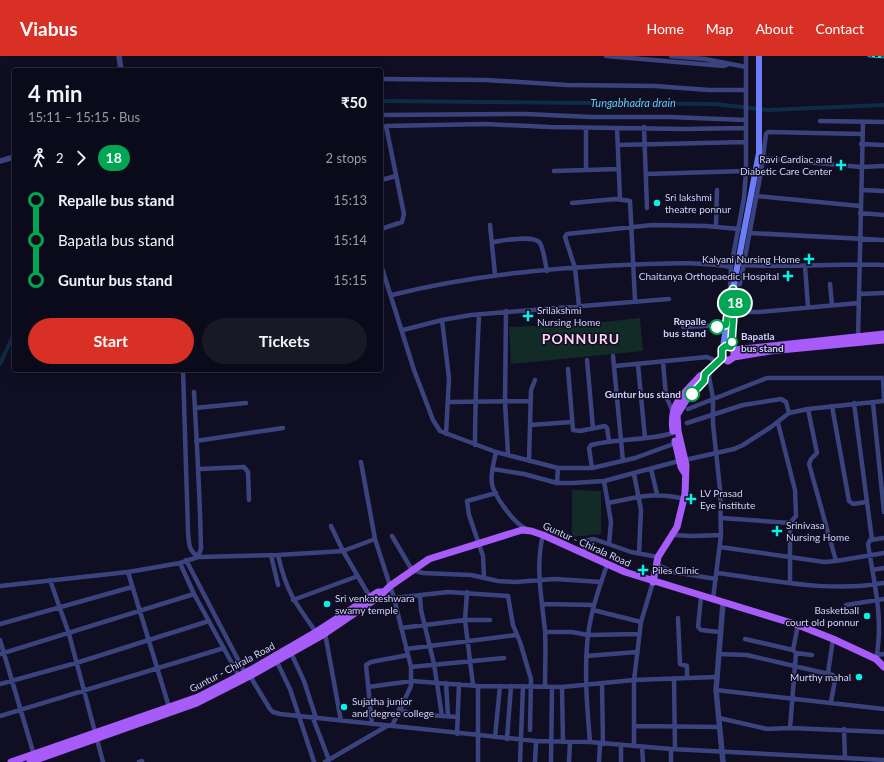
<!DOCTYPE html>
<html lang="en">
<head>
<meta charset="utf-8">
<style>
	:root { --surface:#0b0a1a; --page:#191827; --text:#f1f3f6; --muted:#9a9aa2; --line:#2b2b39; --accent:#d93025 }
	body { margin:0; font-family:Lato,sans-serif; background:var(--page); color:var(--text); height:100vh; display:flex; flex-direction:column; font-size:15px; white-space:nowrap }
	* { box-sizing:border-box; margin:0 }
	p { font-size:13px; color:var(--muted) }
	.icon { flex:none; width:22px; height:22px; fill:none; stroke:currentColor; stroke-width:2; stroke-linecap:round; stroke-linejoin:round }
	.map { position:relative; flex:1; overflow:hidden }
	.sheet { position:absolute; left:12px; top:12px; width:371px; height:304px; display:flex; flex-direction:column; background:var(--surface); border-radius:4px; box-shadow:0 4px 16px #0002,0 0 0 1px var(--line) }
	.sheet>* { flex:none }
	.badge { padding:0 8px; border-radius:13px; font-size:14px; line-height:26px }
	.map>.badge { position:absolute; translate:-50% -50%; box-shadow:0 0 0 2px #fff }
	.legs { display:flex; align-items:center; gap:6px; height:44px; padding:0 16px; font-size:13px }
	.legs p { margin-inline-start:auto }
	.summary { display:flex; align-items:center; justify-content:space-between; height:68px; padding:0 16px }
	h1 { font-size:22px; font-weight:700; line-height:30px }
	.action { display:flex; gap:8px; margin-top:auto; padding:8px 16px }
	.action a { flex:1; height:46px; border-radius:24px; background:var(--accent); color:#fff; font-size:16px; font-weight:700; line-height:46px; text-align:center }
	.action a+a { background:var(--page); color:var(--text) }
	ul { padding:0 16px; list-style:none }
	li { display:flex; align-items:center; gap:14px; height:40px; font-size:15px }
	li i { display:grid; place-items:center; width:6px; height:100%; margin:0 5px; background:currentColor }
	li i::after { content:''; width:10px; height:10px; margin:-5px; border:3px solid; border-radius:50%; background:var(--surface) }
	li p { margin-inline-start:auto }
	li:first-child i { background:linear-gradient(#0000 50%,currentColor 0) }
	li:last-child i { background:linear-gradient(currentColor 50%,#0000 0) }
	header { display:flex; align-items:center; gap:24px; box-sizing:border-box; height:56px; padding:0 20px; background:var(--accent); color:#fff }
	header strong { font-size:19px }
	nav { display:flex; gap:22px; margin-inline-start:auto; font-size:14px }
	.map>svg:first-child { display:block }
</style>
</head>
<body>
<header>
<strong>Viabus</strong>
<nav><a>Home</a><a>Map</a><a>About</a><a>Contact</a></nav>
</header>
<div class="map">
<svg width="884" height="706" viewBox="0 0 884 706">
	<rect width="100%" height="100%" fill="#0f0e22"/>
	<path fill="#122b27" d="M640,262l3,33 -132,13 -2,-37 76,-3z
		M572,434l29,1v43l-29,3z"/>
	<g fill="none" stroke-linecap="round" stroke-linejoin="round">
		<path stroke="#0f2c45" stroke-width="4" d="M381,45l334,3 54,6 115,-5
			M0,308l14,-30"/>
		<path stroke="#3b437f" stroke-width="4.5" d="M606,0l118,10 5,-2
			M671,0l34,3 41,8
			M746,0v115l-2,27 -13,69 -1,18h7l3,-1 21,-112 5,-38 2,-2 94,2
			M381,23l105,1 81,5 88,1 54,4h36
			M381,59l145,-1 66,3h78l75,3
			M820,65l64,1
			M644,71l3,81
			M586,72v42
			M861,88l23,1
			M618,89l128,-3
			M763,102l98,9 23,-1
			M554,115l65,-2
			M646,118l100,-3
			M381,124l15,-4
			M861,134l23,1
			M756,140l104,10
			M620,143l-3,-71 68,1 60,-1
			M572,147l44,-4 14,2 5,99
			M860,157l24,2
			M490,169l5,49
			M716,170l1,-36
			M381,173l21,-7 2,-8 -18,-88 99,-2 65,3 67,1
			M750,177l134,7
			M492,186c10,-1 42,-8 48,1 4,8 5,19 7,28
			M381,209l33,105 19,50 7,11 56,21 62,16h34l43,-10 41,-15
			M744,209c47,3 93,-2 140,0
			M805,210l3,41
			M830,228l2,21
			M859,238l25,-1
			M392,239c83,-21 169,-28 255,-31 28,-1 56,-2 84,3
			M579,250l-4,-38 -10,-31 2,-3 85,-9 54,1 33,3
			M506,255l-1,91 3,52
			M734,256h24l101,-9
			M442,264l7,58 -3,56
			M683,271l43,-2
			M403,274l39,-10 29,-5 198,-16
			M858,283l5,-217
			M613,300l10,105
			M587,304l6,68
			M663,306l3,34 6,14
			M638,309l7,73
			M615,310l92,-9 10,4
			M568,313l5,61 7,1 25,-5 2,2 2,13
			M710,313l-1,8 4,21v26l7,65 1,46 -8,64
			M92,314h1
			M183,314l5,161c1,12 0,21 12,26l78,-2 65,-4 27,46
			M883,322l1,23
			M194,336c3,52 6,104 7,157l-3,7
			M449,346l82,-1
			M854,347l18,137
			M873,347l11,109
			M832,350l17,95 4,3 13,-2
			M195,352l51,-5
			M688,353l79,-31h117
			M808,353l9,44 -6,6 -2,5 27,97
			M687,367l56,-18 38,-6 5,3 3,11
			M778,367l17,67 1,26 -6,7v59
			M530,369l42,-3
			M196,385l87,-13
			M475,389c0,-44 2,-87 4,-131
			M496,396c-2,10 -6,22 -4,32 2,12 22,39 33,44
			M685,404l49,-11 9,-4 28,-18 18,-14 19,-4 76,-8
			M529,405l2,-71 4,-10
			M361,406l14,77 19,59 17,69v19l-19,40
			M592,412l-3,-20 2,-3c27,-7 56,-4 82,-12
			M200,413l44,-2 4,5 1,28
			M493,413l31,5 33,9h16l31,-2 75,-20
			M651,413l6,25
			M634,418l7,36 -2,43
			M604,425l7,41 -2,22
			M557,427l1,-15
			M608,447c27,-5 49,-12 76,-4
			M721,462l69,5
			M331,470l12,25 32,-12
			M543,479c-8,31 -1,65 2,96 1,18 0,37 0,55
			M673,479l20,1 28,-1
			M392,480l20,34 11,3 48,2 27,6 17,1 40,-3 46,3
			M720,491l104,15 12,-1 48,-8
			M583,498l5,-14 6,-1 37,13 27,5
			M271,499l7,30
			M278,499c8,36 17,48 38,77
			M186,504l59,113
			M180,507l14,31 45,82
			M656,508l17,8 43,7
			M872,514l12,-2
			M128,516l41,135
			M717,517c56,7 111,20 167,10
			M484,521l-1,-21 -14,-41 -2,-14 29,-8
			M50,524l19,54 34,128
			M0,530l128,-14 52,-9 18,-6
			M467,536l-2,28 8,65
			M420,539l1,15 13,54 8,52
			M701,541l-3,30 3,3 18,2
			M394,542l54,-6 60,4 5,29 7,17 11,37 -1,51
			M293,544l65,-24
			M542,548l52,1
			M846,549l38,-6
			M593,554l48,12
			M678,562l2,46 7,2v12
			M0,568l132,-37
			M401,572l64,-8h25
			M545,576h27l16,3 51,-1
			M325,577l16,88
			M745,583l48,11
			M0,584l34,115
			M406,593l110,-14
			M795,596l-2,-2 5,-25
			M291,597l13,28 12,37
			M796,597l16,2
			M0,598l194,-60
			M718,598l29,1 86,20 2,5 -4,22
			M877,599l7,-1
			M586,600l51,-4
			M876,603c8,-39 -2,-76 -8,-115l2,-4 14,-2
			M277,606l13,27 24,73
			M411,611l93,-9
			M828,617l5,-34
			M250,620l20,33 3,3 7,2 256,27 54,1 81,7 213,11
			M674,622l1,71
			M446,627l2,33
			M602,627l1,61
			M0,628l76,-21 133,-42
			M368,631l44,-6 66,5 84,1 72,-7 82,-3
			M562,631l1,55
			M716,634l168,19
			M399,653l12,5 47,3
			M0,660l224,-68
			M313,662l16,42
			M719,662l48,11 23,-1 94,4
			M372,668l-6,-59 5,-3 37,-7
			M635,670l85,1
			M790,672l6,-75
			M844,673l1,29
			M457,678l2,-50
			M495,681l5,-51
			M507,683l4,-53
			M590,686c-3,-35 -6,-71 -2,-107 3,-24 11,-47 19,-70
			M634,690v-66l7,-58 12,-40
			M642,691l1,15
			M139,706l3,-1
			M325,706l62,-36
			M478,706v-76
			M520,706l3,-76
			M535,706l1,-21
			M551,706l1,-75
			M569,706l1,-20
			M599,706l1,-18
			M621,706v-17
			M671,706v-13"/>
		<path stroke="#3b437f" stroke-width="5.5" d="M119,0l2,14
			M0,105l14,-4
			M723,547l-7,87 7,72"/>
		<path stroke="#6c7df9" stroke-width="6" d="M731,291l4,-54 -2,-4
			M723,292l8,-56 2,-3 26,-136v-97"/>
		<path stroke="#a75cf9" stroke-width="7" d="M734,294l150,-16
			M734,301v-7l-4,-3h-6l-3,4 1,7 6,3 6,-4 36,-6 114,-11
			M673,375c-4,-28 10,-36 27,-55l5,-2 17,-16
			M675,385l6,26 3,5
			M653,526l5,-25 19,-30 8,-33 1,-29 -8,-34 -1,-16 10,-16 17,-18 1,-7
			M11,706l187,-65 56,-29 62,-36 62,-40h5
			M30,706l167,-59 53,-27 71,-40 59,-40 10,-10 39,-27 93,-29 9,1 12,4 82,37 173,53 35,14 43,20 8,8"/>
		<defs>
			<path id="rail" d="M869,0l15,1"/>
		</defs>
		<use href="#rail" stroke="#09f0e5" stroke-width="2.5"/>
		<use href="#rail" stroke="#0f0e22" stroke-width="1" stroke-dasharray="3" stroke-linecap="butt"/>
	</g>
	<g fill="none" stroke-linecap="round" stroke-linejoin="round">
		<defs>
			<path id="line-1" d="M692,338l12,-13 1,-7 17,-16v-9l4,-3 5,1 4,-53 -2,-5 -2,3 -5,33 -9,2"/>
		</defs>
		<use href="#line-1" stroke="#fff" stroke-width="9"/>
		<use href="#line-1" stroke="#00a651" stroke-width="6"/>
	</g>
	<g fill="#09f0e5" stroke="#0f0e22" stroke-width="1.5">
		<path d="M839 103h4v4h4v4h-4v4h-4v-4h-4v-4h4z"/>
		<circle cx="657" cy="147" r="4"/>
		<path d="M807 197h4v4h4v4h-4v4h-4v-4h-4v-4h4z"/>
		<path d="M786 214h4v4h4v4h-4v4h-4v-4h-4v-4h4z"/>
		<path d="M526 254h4v4h4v4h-4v4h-4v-4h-4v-4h4z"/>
		<path d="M689 437h4v4h4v4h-4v4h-4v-4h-4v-4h4z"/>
		<path d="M775 469h4v4h4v4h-4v4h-4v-4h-4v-4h4z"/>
		<path d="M641 508h4v4h4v4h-4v4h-4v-4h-4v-4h4z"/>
		<circle cx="327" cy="548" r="4"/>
		<circle cx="867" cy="560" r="4"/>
		<circle cx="859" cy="621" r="4"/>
		<circle cx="344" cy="651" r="4"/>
	</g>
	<g fill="#fff" stroke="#00a651" stroke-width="2">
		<circle cx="717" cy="271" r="7"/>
		<circle cx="732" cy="286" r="5"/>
		<circle cx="692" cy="338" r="7"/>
	</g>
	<g text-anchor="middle" stroke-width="3" stroke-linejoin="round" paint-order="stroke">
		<g font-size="10" fill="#d1d2fd" stroke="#0f0e22" text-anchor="start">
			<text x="832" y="107" text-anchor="end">Ravi Cardiac and<tspan x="832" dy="12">Diabetic Care Center</tspan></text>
			<text x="665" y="145">Sri lakshmi<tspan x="665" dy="12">theatre ponnur</tspan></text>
			<text x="800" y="207" text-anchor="end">Kalyani Nursing Home</text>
			<text x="779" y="224" text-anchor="end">Chaitanya Orthopaedic Hospital</text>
			<text x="537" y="258">Srilakshmi<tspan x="537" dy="12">Nursing Home</tspan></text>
			<text x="700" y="441">LV Prasad<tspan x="700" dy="12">Eye Institute</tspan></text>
			<text x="786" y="473">Srinivasa<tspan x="786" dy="12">Nursing Home</tspan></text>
			<text x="652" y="518">Piles Clinic</text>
			<text x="335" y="546">Sri venkateshwara<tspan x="335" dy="12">swamy temple</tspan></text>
			<text x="859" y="558" text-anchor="end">Basketball<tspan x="859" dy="12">court old ponnur</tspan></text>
			<text x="851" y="625" text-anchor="end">Murthy mahal</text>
			<text x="352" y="649">Sujatha junior<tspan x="352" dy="12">and degree college</tspan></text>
		</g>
		<g font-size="10" font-weight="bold" fill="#d1d2fd" stroke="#0f0e22" text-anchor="end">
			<text x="706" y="269">Repalle<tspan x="706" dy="12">bus stand</tspan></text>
			<text x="741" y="284" text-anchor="start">Bapatla<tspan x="741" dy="12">bus stand</tspan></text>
			<text x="681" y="342">Guntur bus stand</text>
		</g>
		<g font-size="10" fill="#d1d2fd" stroke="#0f0e22">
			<text transform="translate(587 488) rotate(24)" y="4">Guntur - Chirala Road</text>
			<text transform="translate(232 611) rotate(-28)" y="4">Guntur - Chirala Road</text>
		</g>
		<g font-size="11" font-style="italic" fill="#63caf9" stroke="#0f0e22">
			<text x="633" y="51">Tungabhadra drain</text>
		</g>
		<g font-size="14" font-weight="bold" letter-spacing="1" fill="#fdd3f4" stroke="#0f0e22">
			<text x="581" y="288">PONNURU</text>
		</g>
	</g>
</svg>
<b class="badge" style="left:735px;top:247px;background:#00a651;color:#fff">18</b>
<section class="sheet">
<div class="summary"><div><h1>4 min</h1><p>15:11 – 15:15 · Bus</p></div><b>₹50</b></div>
<div class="legs"><svg class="icon" aria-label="walk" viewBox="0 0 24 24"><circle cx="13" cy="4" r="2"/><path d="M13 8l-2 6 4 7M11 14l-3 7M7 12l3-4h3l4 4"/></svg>2<svg class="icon" aria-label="forward" viewBox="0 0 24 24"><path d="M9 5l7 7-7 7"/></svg><b class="badge" style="background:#00a651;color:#fff">18</b><p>2 stops</p></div>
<ul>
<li><i style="color:#00a651"></i><b>Repalle bus stand</b><p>15:13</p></li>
<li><i style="color:#00a651"></i><span>Bapatla bus stand</span><p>15:14</p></li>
<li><i style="color:#00a651"></i><b>Guntur bus stand</b><p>15:15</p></li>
</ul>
<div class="action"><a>Start</a><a>Tickets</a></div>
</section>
</div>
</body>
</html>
